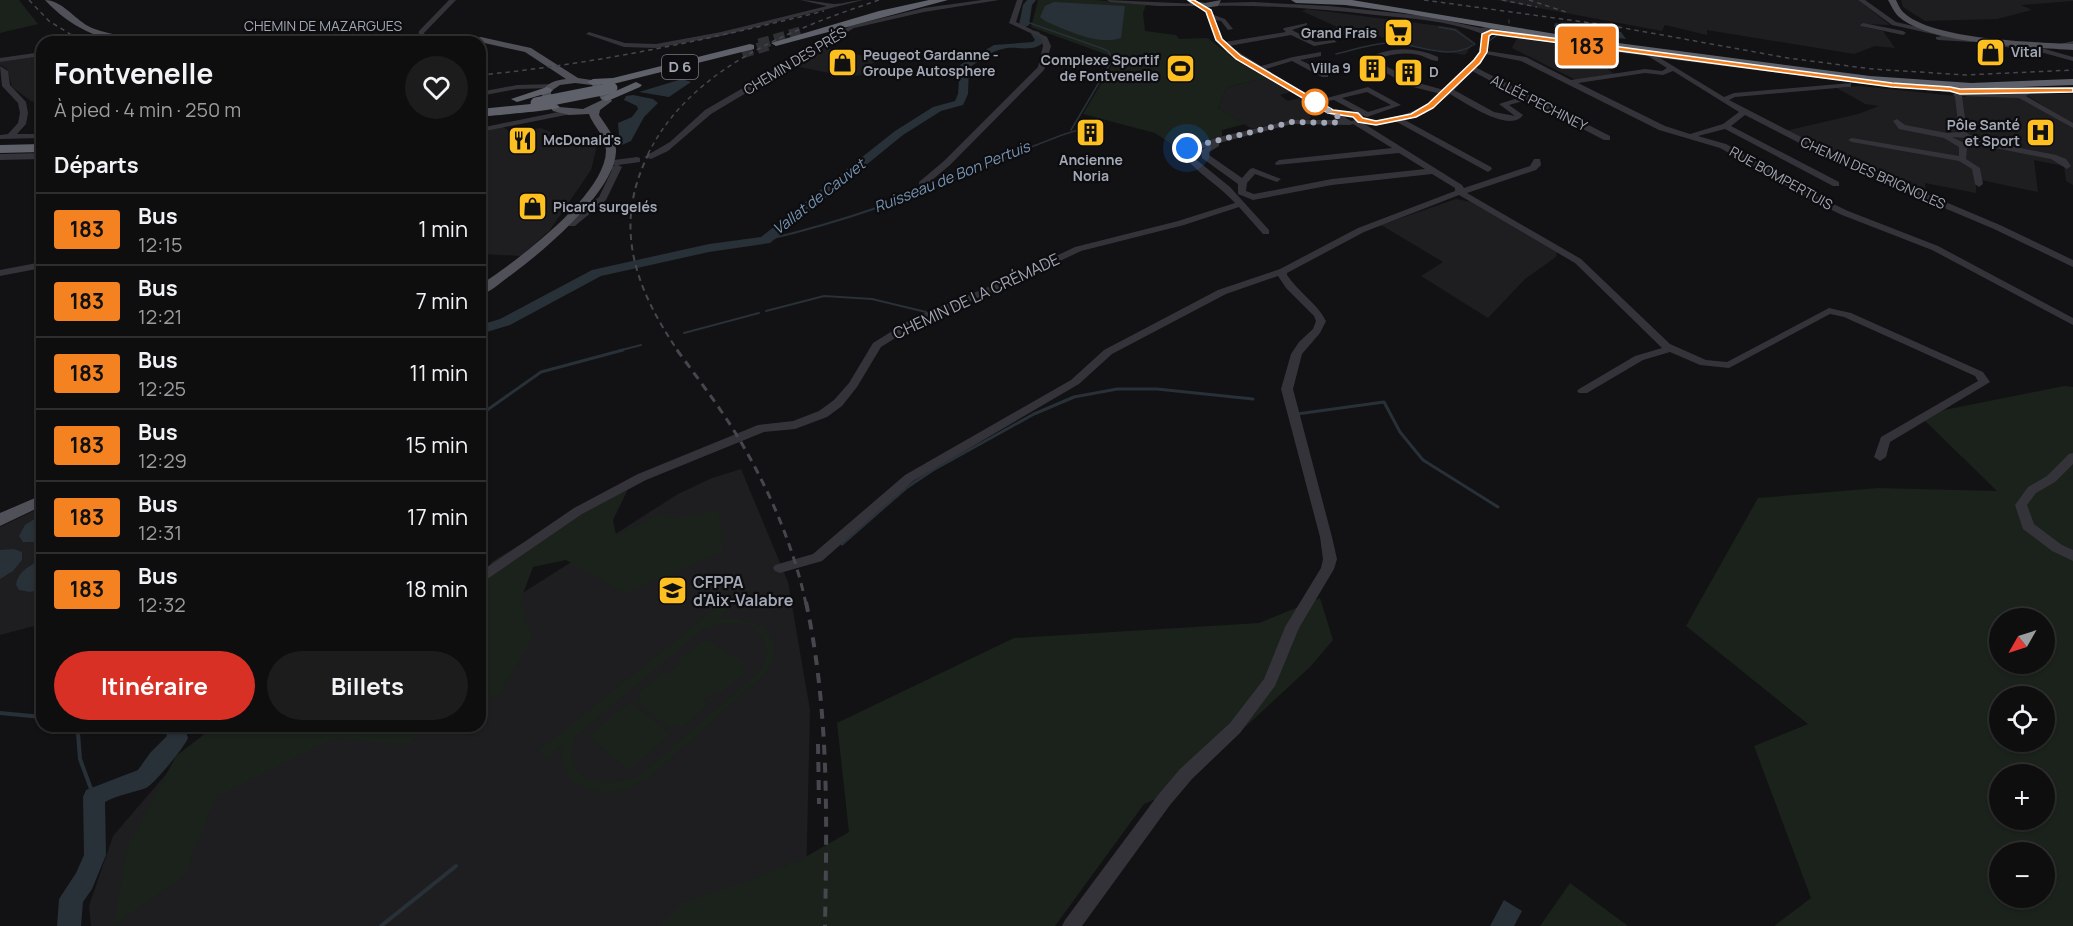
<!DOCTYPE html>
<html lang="fr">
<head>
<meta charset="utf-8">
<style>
	:root { --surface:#0e0e0f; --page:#1c1c1d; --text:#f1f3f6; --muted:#9b9c9e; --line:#2e2e2f; --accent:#d93025 }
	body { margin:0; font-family:Manrope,sans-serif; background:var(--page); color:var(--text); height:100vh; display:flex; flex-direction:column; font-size:22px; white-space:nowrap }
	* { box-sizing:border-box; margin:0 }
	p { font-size:20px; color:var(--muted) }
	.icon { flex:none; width:33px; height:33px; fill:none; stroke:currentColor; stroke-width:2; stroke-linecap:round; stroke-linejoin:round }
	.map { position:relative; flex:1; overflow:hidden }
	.details { position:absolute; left:36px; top:36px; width:450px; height:696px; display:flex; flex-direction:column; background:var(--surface); border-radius:18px; box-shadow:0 2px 4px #0004,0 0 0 2px var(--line) }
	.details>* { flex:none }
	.badge { padding:0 12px; border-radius:4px; font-size:21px; line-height:39px }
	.needle { width:39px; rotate:231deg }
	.buttons { position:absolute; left:1989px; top:608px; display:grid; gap:12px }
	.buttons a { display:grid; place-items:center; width:66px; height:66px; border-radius:50%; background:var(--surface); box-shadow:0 2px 4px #0004,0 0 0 2px var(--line); font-size:30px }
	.you { position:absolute; width:30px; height:30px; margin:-15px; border:4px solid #fff; border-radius:50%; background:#1a73e8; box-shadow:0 0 0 9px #1a73e833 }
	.map>.badge { position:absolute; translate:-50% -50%; box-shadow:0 0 0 3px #fff }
	h2 { padding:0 18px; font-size:22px; line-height:54px }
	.round { display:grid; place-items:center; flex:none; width:63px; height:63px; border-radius:32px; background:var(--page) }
	.headline { display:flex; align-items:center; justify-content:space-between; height:102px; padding:0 18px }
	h1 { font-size:28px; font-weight:700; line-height:45px }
	.cta { display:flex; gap:12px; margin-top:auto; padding:12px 18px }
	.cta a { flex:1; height:69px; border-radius:36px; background:var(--accent); color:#fff; font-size:24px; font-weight:700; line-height:69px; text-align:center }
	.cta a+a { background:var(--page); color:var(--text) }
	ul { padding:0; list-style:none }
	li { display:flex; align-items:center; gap:18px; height:72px; padding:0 18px; border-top:2px solid var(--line) }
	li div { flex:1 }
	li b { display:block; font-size:22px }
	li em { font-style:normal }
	li .badge { min-width:66px; font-weight:700; text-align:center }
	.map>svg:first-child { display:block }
</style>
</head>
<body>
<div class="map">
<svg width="2073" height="926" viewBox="0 0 2073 926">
	<rect width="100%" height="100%" fill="#121214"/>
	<path fill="#1e1e21" d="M1496,0h362l32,25 -26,-1 -2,2 21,5 12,17 -20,-2 -21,8 -147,-24v5l-42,-10 -3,6z
		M1901,0h172v1l-52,4 11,5 -35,9 -72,2 -22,-14z
		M1307,9l149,19 18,14 -9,13 -68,-11 -31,-14 -26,6 -11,-6 8,-3 -35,-16z
		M1517,38l64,10 33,26 -38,6 -64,-32z
		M824,48l57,11 -10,5 5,2 -15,9 -12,2 -54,-11z
		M42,56v47h-2l-9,-2 -19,-14 -5,-18 -7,-4v-3z
		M1267,78l24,14 -11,3 5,4 3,2 12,-3 20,12 -12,3 3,4 -2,3 -24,1 -33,8 -34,-21 9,-21z
		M1859,86l107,11v-2l45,1 12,3 50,29v57l-7,-4 -2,-15 -30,-6 4,32 -62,-13v14l-51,-10 1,13 -72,-30 -69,-35 73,-17 21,-8 -14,-2 -28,-16z
		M2028,94h45v30l-45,-28z
		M502,126l7,5 32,-3 17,7 36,2 2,13 -5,20 -41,60 -29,26 -41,-2v-121z
		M1456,199l15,3 86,50 -1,5 -31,22 -37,39 -67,-42 22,-14 -62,-37z
		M741,469l47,113 22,128 -5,216h-714l-2,-20 24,-70 66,-77 85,-33h216v-106l198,-126 34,-16z
		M42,507v117l-42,11v-108z"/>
	<path fill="#1a221b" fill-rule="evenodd" d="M0,0h19l19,24 -38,9z
		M1038,0h58l50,5 -3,8 2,18 31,4 3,4 29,-1 29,23 30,17 -40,9 -9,21 27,16 -23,6v6l-43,13 -24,-16 -72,-19 33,-56 -85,-31z
		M2064,386l9,1v539h-299l37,-28 -57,-152 54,-22 -122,-98 72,-128 120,-10 119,3 -78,-76zM2000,618h44v45h-44zM2000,696h44v45h-44zM2000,774h44v45h-44zM2000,852h44v45h-44z
		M635,475l-22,45 3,15 47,-22 5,6 51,-9 4,41 -98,43 -59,-34 -33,7 -13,35 12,36 -32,56 -20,9v-128l13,-14z
		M1320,598l13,42 -23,27 -133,123 -33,14 -89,122h-395l25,-25 59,-19 56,-22 49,-28 -12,-109 177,-85 245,-15z
		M721,604l7,6 -10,9c36,-5 76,18 47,55l-117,105 -22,10 -24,4 -27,-10 -11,-14 -3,-16 2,-9 -17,14 -8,-7zM721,623c9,0 20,-1 29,3 18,8 21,31 10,45l-120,104c-33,17 -84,6 -64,-39l126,-106z
		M708,639l37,25 -4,3 6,5 -26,21 -5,-3 -12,10 5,4 -27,23 -5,-4 -6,6 -35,-28 5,-5 -3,-3 26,-22 4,3 12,-10 -3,-3 26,-20 2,1z
		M630,702l41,32 -42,36 -41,-34z
		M215,726h220l-29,18 -72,-6 -118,59 -32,79 -71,50 15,-80 48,-90z
		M1570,883l58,43h-88z"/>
	<path fill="#283038" d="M1054,2l71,4 -4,32c-23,8 -55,-8 -76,-17l-5,-4 5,-11z
		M1555,23l66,9 5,7 -67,-8 -5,-5z
		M682,79l9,3 -22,15 -30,-5z
		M633,95l20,4 5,4 -14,14 -13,24 -11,5 -2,-23 14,-6 6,-8 -1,-3 -13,-6 2,-4z
		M42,514v28h-19l-4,-6 6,-11z
		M14,549l8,3v8l-9,11 -13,8v-29z
		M42,560v29l-12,3 -11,-2 -3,-5c2,-14 14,-20 26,-25z
		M1504,900l18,11 -8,15h-24z"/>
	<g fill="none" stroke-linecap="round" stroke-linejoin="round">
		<path stroke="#283038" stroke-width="1.5" d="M1509,20v3
			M1024,21l77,27 7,3 5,8 -42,71
			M1488,42l9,-7
			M1336,54c17,-4 34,-10 51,-11 30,-1 60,20 88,1l-20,-14 -16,-3
			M1013,154l49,-19 42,-13"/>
		<path stroke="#283038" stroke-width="2" d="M765,240c87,-20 170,-51 252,-87
			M766,311l58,-15 48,3 54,13
			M684,333l75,-20
			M618,351l23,-6"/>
		<path stroke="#283038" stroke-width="3" d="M1297,414l87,-12 16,30 23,28 75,47
			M480,415l61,-43 82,-22
			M842,544l64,-56 27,-18 101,-56 40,-17 43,-8h40l96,10"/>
		<path stroke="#283038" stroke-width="4" d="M0,713l42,4
			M75,726l3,7 2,26 14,38
			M381,926l75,-60"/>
		<path fill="#283038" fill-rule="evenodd" d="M1027,0h9l-4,5 -3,20 -5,3 -5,-3 4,-20z
			M1036,31l3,1 6,9c-12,13 -27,4 -42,8 -12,2 -24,12 -34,19l-1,26 -5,11 -22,6 -38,24 -133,108 -61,9 -108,24 -91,49 -30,9v-9l20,-6 92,-49 117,-26 52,-7 134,-106 38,-24 22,-6 3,-7 2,-29 34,-20 39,-3 2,-2 -4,-6z
			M164,726h20l4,12c-4,10 -34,46 -42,50 -14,5 -28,7 -41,14l1,53 -14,34 -9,13 -2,24h-24l2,-27 17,-26 8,-18 -1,-58 3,-7 52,-20 12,-17 17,-17z"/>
		<path stroke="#2f3034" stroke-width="11" stroke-dasharray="11 5" stroke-linecap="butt" d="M759,44l45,-13
			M742,53l30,-9"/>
		<path fill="#333339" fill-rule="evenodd" d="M449,0h7l-32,33 -2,7h-4l1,-9z
			M800,0c12,0 23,3 34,4 9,0 20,-4 29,-4l-142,36 -65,12 -32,-1 -38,-13 3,-2 36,11 31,1 65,-12 106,-26z
			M982,0h17l-75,12 -70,16 -143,86 -43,37 -17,8 -7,-2 26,-15 35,-32 145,-84 74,-18z
			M1017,0h6l-7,22 31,15 4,9 -7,24 -94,95 -25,21h-6v-4l25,-21 94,-94 5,-21 -2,-8 -32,-15z
			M1107,0l93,4 11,6 3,5 11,4 8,10 -5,1 -7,-9 -6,-1 7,19 3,3 61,-10 -3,-3 1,-1 23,-5v2l-15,5 23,12 19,-2 3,2 -23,4 -23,-11 -62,11 32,20 32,-9 28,-5v4l-21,4 28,13v4h-6l-30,-16 -26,8 67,41 25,3 -24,-13 -7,1 -4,-2 45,-12 33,18 -34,12 -8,-3c17,17 67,-6 82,-20l-32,-8 -42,-24v-4c23,-11 47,-12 71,-1v4c-7,0 -12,-4 -19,-6 -15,-3 -30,-1 -44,5l40,22 29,8 24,-24 11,-14 4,-18c-34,-13 -72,-16 -108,-19 -53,-6 -106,-10 -160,-9l-3,-2 1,-1 40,-1 76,4 96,10 56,12 5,-1 98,17 301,38 65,5 13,4 57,3v-5h3l50,-1v4l-42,1 -5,3 47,27v5l-54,-30 -57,-2 5,37 12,7 77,15 10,4 5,7 -4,3 -16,-10 -71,-14 -13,3 -1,11 14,9 3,16 -4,3 -4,-3 -3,-15 -13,-8 -107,-19 -4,-2 4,-2 107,18v-9l-15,-9 -45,-9 -6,-8 4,-2 8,6 42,8 12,-1 -4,-35 -2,-2 2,-2 -63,-6 -232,-29 64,39 10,-4 117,-10v4h-3l-113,10 -6,3 117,60 154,65 73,35v7l-79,-38 -154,-65 -95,-49 -14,11 108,56v4h-6l-108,-57 -27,7 28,8 93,53 29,14 90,35 135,72v7l-141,-75 -90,-35 -29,-14 -93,-53 -61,-18 -138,-69 -36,-7 -10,13 135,69v4h-6l-77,-40 -18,5 14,10c-13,19 -59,-13 -73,-21l-26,20 -21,5 88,48 1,2 -4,3 -93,-51 -19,4 -13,-2 99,62 2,3 66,-22 4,-7h6l1,6 -5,5 -69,23 114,66 89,85 36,16 21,2 102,-54 22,5 132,59 7,10 -100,60 -4,15 -6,4 -6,-4 7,-20 97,-56 -3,-5 -131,-59 -14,-3 -101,54 -29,-3 -30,-13 -27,8 -56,33h-8l-2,-2 2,-2 56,-33 27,-8 -87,-85 -116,-68 -95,37 -77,41v2c11,17 30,28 39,46l-6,12 -18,21 -9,35 39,148 5,22 -3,10 -35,59 -24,58 -35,47 -48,46 -22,26 -88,121h-20l3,-6 93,-125 22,-26 50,-46 34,-44 21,-52 36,-59 2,-9 -3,-22 -39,-148 10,-35 8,-12 14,-13 3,-8 -2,-5 -28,-28 -8,-12 -52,18 -114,60 -33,30 -166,97 -91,80 -42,12 -5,-2 -2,-3 2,-3 38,-11 92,-79 166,-95 33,-30 114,-60 62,-21 78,-41 97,-37v-3l-23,-14 -100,11 -79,15 -15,-6v-10l-36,-26 -1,-7 5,-4 -16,5 3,5 37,30 39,43v4h-6l-24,-27 -55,18 -103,26 -70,33 -90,38 -40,25 -24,40 -15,19 -15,11 -32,12 -31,3 -118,48 -64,34 -102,70v-12l94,-64 64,-34 120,-49 35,-4 26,-10 15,-11 15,-17 24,-40 40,-25 92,-38 70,-33 103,-26 57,-18c-17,-19 -41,-31 -54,-52l1,-2 37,-12 73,-17h48l-113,-67 -11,-13 -10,-28 -11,-6h-37l-48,-4zM1491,32l93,16 64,8 19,12 -5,3 -17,-2 -74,11 -45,-23 -39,-6zM1472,71l49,26 -22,7 16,12 -21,-4 -40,-22zM1673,71l66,41 -16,12 -33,10 -25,-8 -87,-43 67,-10 18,2zM1367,92l24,13 -23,7 -26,-14zM1343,116l11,1 2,3 -5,1zM1292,124l58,1 3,-1 39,24 -113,12 -4,3 1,2 123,-12 26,16 -93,10 -78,15 -8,-3 1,-8 8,-9 22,8 4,-3 -28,-11 -3,1 -8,9 -33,-23v-3l10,-6v-3zM1952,137l14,1 6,4h-10z
			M1858,0h7l31,22 52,12v3l24,1 3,2 -3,2 -34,-2 -2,-1v-2l6,-1 -50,-11z
			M1863,23l40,8 3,2 -3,2 -42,-9 -1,-1z
			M2073,41v4l-17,3 -4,-2z
			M1995,42l50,7 28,8v4l-29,-8 -51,-8v-2z
			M42,52v4l-42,6v-4z
			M0,66l8,5 2,14 16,17 2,11 -2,11 -9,10h25v4l-42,1v-4l8,-1 10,-11 2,-10 -2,-10 -16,-17z
			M554,84l1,2 -4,2 -34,1 -37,7v-4l37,-7z
			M568,110l4,2 -1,2 -91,18v-4z
			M42,153v6l-42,1v-6z
			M637,157l3,1v4l-22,3 4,2 -16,33 -31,26h-6v-4l30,-25 13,-27 -7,2 -4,-3 15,-4h-10v-4z
			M42,262v6l-42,8v-6z
			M2073,453v11l-18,18 -19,11 -9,12 7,19 28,21 11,5v11l-21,-10 -29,-22 -8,-24 13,-18 19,-11 22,-22z"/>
		<path fill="#4f5058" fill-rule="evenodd" d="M45,0c16,0 29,18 43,26 15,8 39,9 49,16 -36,0 -67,-15 -92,-42z
			M1187,0l18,3 16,-3 -3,6c-11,2 -23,4 -31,-6z
			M1888,0h8c2,4 4,9 7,12 28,28 131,30 170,32v6c-43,-3 -144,-5 -175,-34 -4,-4 -7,-11 -10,-16z
			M272,34l92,5 117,-2 50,11 47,30 20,3 14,20 -12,9 -1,5c7,11 18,23 17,37 -2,41 -77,103 -109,126 -8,6 -17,14 -27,17v-10c35,-23 125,-89 126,-134 0,-15 -13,-25 -17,-37l-20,1 -16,-4 -12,-17c4,-11 15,-14 25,-15l-41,-27 -45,-10h-164l-44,-2 -86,2 4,-3zM575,83l17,2 10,15 -19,9 -24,-2 -8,-13v-3l9,-6z
			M42,495v11l-42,20v-13z"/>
		<path fill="#5e616a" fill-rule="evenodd" d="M929,0h19l-172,46 -5,-3 108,-32z
			M1291,0h61l228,38 290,38 101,7 102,-4v6l-102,4 -101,-7 -290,-38 -176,-31 -59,-8 -49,-2z
			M750,44l4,1v4l-141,35 -20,1 -6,-3 6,-3 20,-1z
			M636,82l6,3 -2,2 -30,13 -4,1 -6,-3z
			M547,87l6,3 -2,2 -34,10 -6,-3z
			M541,103l13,1 6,3c-5,4 -68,8 -80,10v-8z
			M42,144v8l-42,1v-8z"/>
		<path stroke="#46474e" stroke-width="1.5" stroke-dasharray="4.5 4" stroke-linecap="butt" d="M29,0l20,21 34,21
			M1424,0l189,26 175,32 84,11 94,6 107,-5
			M1502,0l35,7
			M1529,0l40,13
			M480,75c117,-11 230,-36 344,-64
			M648,154c43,-87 144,-125 231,-154"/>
		<path stroke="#46474e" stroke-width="2" stroke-dasharray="6 4.5" stroke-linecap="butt" d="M649,153c-37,73 -14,135 29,198"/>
		<path stroke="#46474e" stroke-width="3" stroke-dasharray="8 6" stroke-linecap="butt" d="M677,350c19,26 39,52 56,79 33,53 60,114 73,175"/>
		<path stroke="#46474e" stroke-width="4" stroke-dasharray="10 8" stroke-linecap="butt" d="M806,602c23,107 21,215 19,324
			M818,744l1,60"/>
		<path stroke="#5e616a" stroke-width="11" d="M536,103l76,-15"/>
	</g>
	<path fill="#f58220" stroke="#fff" stroke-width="1.5" d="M1188,0h6l17,10 11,29 19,17 92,54 25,3 5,5 13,3 35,-7 17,-10 46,-44 6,-8 2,-18 9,-4 401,53 58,4 10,2 113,-1v4l-113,2 -10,-3 -58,-4 -400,-53 -3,2 -2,16 -7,11 -47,45 -17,9 -40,8 -18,-3 -5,-5 -25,-4 -92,-54 -20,-19 -10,-28z"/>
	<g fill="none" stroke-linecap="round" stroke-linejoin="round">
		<path stroke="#a2a7b5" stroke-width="6" stroke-dasharray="0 10.8" d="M1187,148l105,-26 42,1 6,-3v-2l-25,-16"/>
	</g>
	<defs>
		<symbol id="supermarket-square" viewBox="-11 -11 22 22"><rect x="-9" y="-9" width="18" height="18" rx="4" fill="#febf20" stroke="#0d0d0f"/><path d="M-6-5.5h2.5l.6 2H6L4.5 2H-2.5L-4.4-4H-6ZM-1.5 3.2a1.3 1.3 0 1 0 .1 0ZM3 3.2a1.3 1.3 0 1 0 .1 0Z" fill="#111"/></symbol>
		<symbol id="shop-square" viewBox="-11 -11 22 22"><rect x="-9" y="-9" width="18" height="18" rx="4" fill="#febf20" stroke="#0d0d0f"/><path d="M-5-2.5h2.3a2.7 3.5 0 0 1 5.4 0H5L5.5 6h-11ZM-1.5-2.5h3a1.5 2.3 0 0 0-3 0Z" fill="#111"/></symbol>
		<symbol id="stadium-square" viewBox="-11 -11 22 22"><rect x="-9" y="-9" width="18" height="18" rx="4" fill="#febf20" stroke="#0d0d0f"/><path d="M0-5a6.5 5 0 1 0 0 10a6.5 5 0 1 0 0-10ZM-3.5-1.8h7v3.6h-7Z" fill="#111"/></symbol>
		<symbol id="building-square" viewBox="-11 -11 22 22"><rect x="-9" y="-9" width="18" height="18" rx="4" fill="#febf20" stroke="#0d0d0f"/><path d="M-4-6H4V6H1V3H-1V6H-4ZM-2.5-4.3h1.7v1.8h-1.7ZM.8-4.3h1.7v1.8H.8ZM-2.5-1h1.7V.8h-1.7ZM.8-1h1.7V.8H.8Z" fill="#111"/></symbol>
		<symbol id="hospital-square" viewBox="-11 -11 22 22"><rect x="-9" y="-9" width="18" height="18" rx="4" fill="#febf20" stroke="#0d0d0f"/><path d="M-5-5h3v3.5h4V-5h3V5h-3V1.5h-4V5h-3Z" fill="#111"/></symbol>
		<symbol id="restaurant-square" viewBox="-11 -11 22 22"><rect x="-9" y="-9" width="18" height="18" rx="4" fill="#febf20" stroke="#0d0d0f"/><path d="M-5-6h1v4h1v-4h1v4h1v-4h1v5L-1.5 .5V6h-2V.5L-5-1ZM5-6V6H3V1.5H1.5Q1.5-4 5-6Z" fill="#111"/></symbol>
		<symbol id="university-square" viewBox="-11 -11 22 22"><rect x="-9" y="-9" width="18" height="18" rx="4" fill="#febf20" stroke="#0d0d0f"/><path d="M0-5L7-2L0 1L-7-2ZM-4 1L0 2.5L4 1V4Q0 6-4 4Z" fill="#111"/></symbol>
	</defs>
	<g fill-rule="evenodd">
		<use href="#supermarket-square" x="1382" y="16" width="33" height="33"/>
		<use href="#shop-square" x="1974" y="36" width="33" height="33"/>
		<use href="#shop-square" x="826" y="46" width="33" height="33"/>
		<use href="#stadium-square" x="1164" y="52" width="33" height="33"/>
		<use href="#building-square" x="1356" y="52" width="33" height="33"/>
		<use href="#building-square" x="1392" y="56" width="33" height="33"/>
		<use href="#building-square" x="1074" y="116" width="33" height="33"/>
		<use href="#hospital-square" x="2024" y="116" width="33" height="33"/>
		<use href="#restaurant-square" x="506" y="124" width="33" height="33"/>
		<use href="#shop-square" x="516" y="190" width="33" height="33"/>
		<use href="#university-square" x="656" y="574" width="33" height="33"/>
	</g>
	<circle fill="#fff" stroke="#f58220" stroke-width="3" cx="1315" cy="102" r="12"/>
	<g text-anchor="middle" stroke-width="4.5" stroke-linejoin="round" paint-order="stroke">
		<g font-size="14" fill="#a2a7b5" stroke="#0d0d0f">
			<text x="323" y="31">CHEMIN DE MAZARGUES</text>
			<text transform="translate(795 61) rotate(-31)" y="5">CHEMIN DES PRÉS</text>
			<text transform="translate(1539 103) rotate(27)" y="5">ALLÉE PECHINEY</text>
			<text transform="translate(1873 173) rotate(24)" y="5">CHEMIN DES BRIGNOLES</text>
			<text transform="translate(1781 178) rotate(29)" y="5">RUE BOMPERTUIS</text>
		</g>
		<g font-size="14" font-weight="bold" fill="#a2a7b5" stroke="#0d0d0f" text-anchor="start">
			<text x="1377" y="38" text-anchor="end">Grand Frais</text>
			<text x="2011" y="57">Vital</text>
			<text x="863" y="60">Peugeot Gardanne -<tspan x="863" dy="16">Groupe Autosphere</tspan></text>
			<text x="1159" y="65" text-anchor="end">Complexe Sportif<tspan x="1159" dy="16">de Fontvenelle</tspan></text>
			<text x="1351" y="73" text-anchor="end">Villa 9</text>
			<text x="1429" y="77">D</text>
			<text x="2020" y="130" text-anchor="end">Pôle Santé<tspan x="2020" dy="16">et Sport</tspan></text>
			<text x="543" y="145">McDonald's</text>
			<text x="1091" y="165" text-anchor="middle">Ancienne<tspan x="1091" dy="16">Noria</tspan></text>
			<text x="553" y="212">Picard surgelés</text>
		</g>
		<rect fill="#0d0d0f" stroke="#757983" stroke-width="1.5" x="662" y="55" width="36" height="24" rx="4.5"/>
		<g font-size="15" font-weight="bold" fill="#a2a7b5">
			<text x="680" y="72">D 6</text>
		</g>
		<g font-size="15" font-style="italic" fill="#7694b3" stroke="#0d0d0f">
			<text transform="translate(952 177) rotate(-22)" y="5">Ruisseau de Bon Pertuis</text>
			<text transform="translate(819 197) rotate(-38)" y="5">Vallat de Cauvet</text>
		</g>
		<g font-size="16" fill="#a2a7b5" stroke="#0d0d0f">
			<text transform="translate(976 296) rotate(-25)" y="6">CHEMIN DE LA CRÉMADE</text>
		</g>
		<g font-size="16" font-weight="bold" fill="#a2a7b5" stroke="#0d0d0f" text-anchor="start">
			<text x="693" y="588">CFPPA<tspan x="693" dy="18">d'Aix-Valabre</tspan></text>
		</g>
	</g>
</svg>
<div class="buttons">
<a><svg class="needle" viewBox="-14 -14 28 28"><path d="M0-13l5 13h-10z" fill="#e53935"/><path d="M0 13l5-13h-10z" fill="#9b9c9e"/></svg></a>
<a><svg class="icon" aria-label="locate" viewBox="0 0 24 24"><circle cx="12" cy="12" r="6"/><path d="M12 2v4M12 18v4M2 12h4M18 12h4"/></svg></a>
<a>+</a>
<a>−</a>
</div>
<div class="you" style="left:1187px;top:148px"></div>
<b class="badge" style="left:1587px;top:46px;background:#f58220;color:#111">183</b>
<section class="details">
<div class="headline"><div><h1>Fontvenelle</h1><p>À pied · 4 min · 250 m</p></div><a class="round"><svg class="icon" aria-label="heart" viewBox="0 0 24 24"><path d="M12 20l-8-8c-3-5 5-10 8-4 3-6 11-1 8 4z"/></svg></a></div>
<h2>Départs</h2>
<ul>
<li><span class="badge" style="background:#f58220;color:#111">183</span><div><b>Bus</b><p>12:15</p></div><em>1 min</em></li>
<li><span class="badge" style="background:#f58220;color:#111">183</span><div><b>Bus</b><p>12:21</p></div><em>7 min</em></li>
<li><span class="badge" style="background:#f58220;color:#111">183</span><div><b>Bus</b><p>12:25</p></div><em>11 min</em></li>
<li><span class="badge" style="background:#f58220;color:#111">183</span><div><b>Bus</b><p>12:29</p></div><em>15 min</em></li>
<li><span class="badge" style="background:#f58220;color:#111">183</span><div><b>Bus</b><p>12:31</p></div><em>17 min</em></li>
<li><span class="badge" style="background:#f58220;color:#111">183</span><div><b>Bus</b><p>12:32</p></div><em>18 min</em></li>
</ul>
<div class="cta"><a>Itinéraire</a><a>Billets</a></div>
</section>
</div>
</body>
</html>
